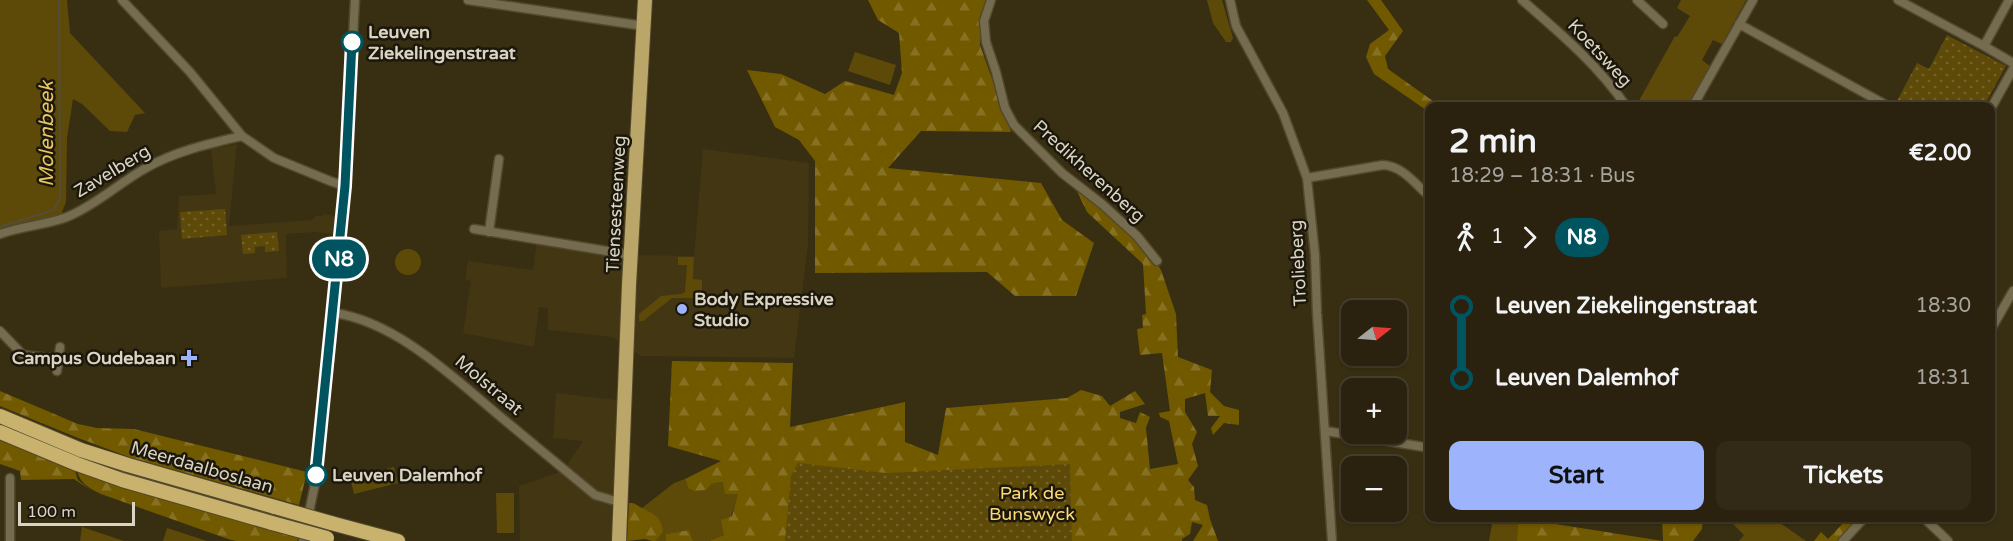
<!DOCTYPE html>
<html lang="en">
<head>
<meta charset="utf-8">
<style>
	:root { --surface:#2a220e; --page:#322a17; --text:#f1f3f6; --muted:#a5a49e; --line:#463f2e; --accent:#9db4fd }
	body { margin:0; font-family:"Varela Round",sans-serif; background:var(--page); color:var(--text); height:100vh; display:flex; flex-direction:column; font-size:22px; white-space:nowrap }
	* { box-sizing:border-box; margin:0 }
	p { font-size:20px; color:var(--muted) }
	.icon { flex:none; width:33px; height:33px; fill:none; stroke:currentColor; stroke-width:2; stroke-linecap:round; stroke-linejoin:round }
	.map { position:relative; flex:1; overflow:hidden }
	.sheet { position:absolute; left:1425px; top:102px; width:570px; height:420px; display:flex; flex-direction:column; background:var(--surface); border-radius:12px; box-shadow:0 2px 4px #0004,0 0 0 2px var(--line) }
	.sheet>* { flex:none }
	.badge { padding:0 12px; border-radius:20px; font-size:21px; line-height:39px }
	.needle { width:39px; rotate:73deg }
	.buttons { position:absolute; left:1341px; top:300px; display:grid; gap:12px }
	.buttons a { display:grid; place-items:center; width:66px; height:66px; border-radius:12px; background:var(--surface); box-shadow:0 2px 4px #0004,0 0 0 2px var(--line); font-size:30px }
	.scale { position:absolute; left:18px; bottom:15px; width:117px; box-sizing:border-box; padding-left:6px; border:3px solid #dad4c4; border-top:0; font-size:16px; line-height:21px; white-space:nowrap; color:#dad4c4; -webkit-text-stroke:4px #1b170b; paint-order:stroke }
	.map>.badge { position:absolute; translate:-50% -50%; box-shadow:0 0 0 3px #fff }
	.legs { display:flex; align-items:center; gap:9px; height:66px; padding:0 24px; font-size:20px }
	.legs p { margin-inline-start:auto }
	.overview { display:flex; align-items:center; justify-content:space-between; height:102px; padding:0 24px }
	h1 { font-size:33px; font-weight:800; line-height:45px }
	.primary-button { display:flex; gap:12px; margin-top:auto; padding:12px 24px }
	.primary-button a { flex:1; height:69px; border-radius:12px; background:var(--accent); color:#111; font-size:24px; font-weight:800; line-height:69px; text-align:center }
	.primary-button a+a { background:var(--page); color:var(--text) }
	ul { padding:0 24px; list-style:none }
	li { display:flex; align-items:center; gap:21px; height:72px; font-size:22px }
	li i { display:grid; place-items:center; width:9px; height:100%; margin:0 8px; background:currentColor }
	li i::after { content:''; width:15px; height:15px; margin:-8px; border:4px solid; border-radius:50%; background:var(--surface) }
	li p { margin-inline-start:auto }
	li:first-child i { background:linear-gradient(#0000 50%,currentColor 0) }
	li:last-child i { background:linear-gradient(currentColor 50%,#0000 0) }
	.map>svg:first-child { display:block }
</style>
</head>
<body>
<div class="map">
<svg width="2013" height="541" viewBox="0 0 2013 541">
	<defs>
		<pattern id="forest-firs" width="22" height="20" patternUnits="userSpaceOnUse" patternTransform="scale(1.5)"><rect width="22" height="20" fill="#715900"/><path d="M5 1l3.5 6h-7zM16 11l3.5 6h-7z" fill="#857024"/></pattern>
		<pattern id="park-dots" width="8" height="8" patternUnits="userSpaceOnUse" patternTransform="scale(1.5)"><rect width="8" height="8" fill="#5d4a09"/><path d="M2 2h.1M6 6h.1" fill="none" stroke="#74632b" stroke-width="1.8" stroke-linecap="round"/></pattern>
	</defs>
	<rect width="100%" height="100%" fill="#382e12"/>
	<path fill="#433612" d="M237,144l-8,82 83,-6 3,-4h7l2,-2 11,2 -1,18 -20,-2 -28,2 1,44 -126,10 -2,-57 18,-2 2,-33 37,-2 -5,-45z
		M703,149l106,14 -1,81 -14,114 -153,-2 -29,-19 -64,-7v-22l-9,-1 -5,40 -71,-14 8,-52 -6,-1 3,-19 65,9 4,-31 94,16 63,1z
		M556,393l68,8 -5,140h-99l-1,-55 44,-15 20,-30 -30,-3z"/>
	<path fill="#5d4a09" d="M0,0h67l3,33 75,80 -10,2 -8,17 -17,-1 -28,-27 -9,-5 -6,39 -1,64 -6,15 -60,15z
		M1207,0h15l11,38 -2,4h-5l-13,-19z
		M1681,0h65l-24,44 -9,-4 -11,20 8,6 -23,40h-51l39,-70 2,1 13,-21 -13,-8z
		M855,52l41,13 -6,20 -42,-14z
		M395 262a13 13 0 1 1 26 0a13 13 0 1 1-26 0Z
		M678,257h16l-1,22 9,1v18h-30l-29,23h-4v-7l22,-18 20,-2 4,-2 2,-27h-9z
		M394,467l4,16 -44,11 -4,-16z
		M685,479l3,9 35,-6 16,12 -15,41 -15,6h-16l-4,-11 -22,4 -1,7h-14h3l-13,-33 32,-25z
		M496,493h18v40h-17z
		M1493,518h25l-1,23h-28z
		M1727,518h46l33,23h-67l5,-6z
		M82,527l42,14h-44z
		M167,528l40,13h-44z"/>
	<path fill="url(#forest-firs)" d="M868,0h118l-5,18 -1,27 31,87 -90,-1 -33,37 153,15 21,37 32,23 -18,53h-61l-28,-24 -172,1v-112l-16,-21 -24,-13 -28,-57 34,4 44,20 20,-13 49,14 8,-22 -3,-40 -21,-13z
		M1367,0h14l22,31 -18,25 3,13 52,37h-10l-1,6 -55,-38 -8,-17 4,-13 19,-14z
		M1076,189l37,28 36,34 12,19 15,44 2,43 34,13 -2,22 14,14 15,4v15l-15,-2 -11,12 -2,-7 9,-12h-12l-3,-23 -20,6v13l12,20 -5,12 6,22 -10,14 6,7 1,13 12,5 3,14 8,22h-25l10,-16 -11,-3 -2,12 -8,5v2h-473l15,-6 -3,-15 11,-4 6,-22h-13l-2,-12 -12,2 -5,6 -12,1 -6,-3 -3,-9 36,-18 -53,-15 4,-85 121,2 -3,64 115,-25v40l33,13 8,-47 121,-10 14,-8 21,6 8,10 25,-15 10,13 -25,8v6l16,5 4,-11 10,5 -4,11 4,41 28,-5 -9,-43 -9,-4 -1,-4 11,-2 -8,-58 -22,2 -3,-26 6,-1 -1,-13 4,-1 -3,-50 -56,-52z
		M0,391l78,33 19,4 37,1 173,43 -8,33 -170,-48 -51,-19 -78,-32z
		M0,420l293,95 -1,8 -171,-50 -53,-19 -68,-28z
		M0,439l75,32 3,9 11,9 -15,-10 -53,1 -1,-9 -20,-7z
		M77,471l45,17 176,50 -1,3h-61l-8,-2 -127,-45c-11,-5 -21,-11 -24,-23z
		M629,503c7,0 7,2 13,5 12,6 20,10 21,24l-8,9h-3l-7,-2 -18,2z
		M1518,518l145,23 -1,-23h41l-1,11 -9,12h-176z
		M1848,518h13l-20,23h-27l7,-9 7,7z
		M689,530l4,11h-27v-7z"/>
	<path fill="url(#park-dots)" d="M1947,35l59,31 -22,40h-82l-6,-3 21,-40 12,6z
		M225,209l2,26 -45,4 -2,-27z
		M277,232l2,19 -14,1v-6l-10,1v6l-12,1 -2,-19z
		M798,463l88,10 184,-9 2,77h-287l6,-65z"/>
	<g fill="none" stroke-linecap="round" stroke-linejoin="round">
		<path stroke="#544d3b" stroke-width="2" d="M0,227l53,-17 7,-11 -1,-199"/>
		<defs>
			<path id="minor" d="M122,0l68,72 52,64 32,22 56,23 15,5
				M468,0l176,26
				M991,0l-7,21 2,21 10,30 9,36 9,17 48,48 40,31 35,32 20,25
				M1230,0l6,26 47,87 24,65 8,77 2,58 15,228
				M1522,0c38,33 75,64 104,106
				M1637,0l26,24
				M1898,0l86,46
				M2009,0l-25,46 29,17
				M1739,24l149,82
				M1693,106l60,-106
				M1990,110l23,-41
				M1307,178l76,-13c20,1 33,20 47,32
				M474,229l157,26
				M489,232l10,-73
				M0,234c22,-8 46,-9 67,-17 29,-12 52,-34 79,-49 30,-17 62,-24 96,-32
				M334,313c60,8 117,62 162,100 33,27 66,55 99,82l17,5
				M0,331l23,24 35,4
				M1990,331l23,-40
				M57,371l3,-24
				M1326,431l104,17
				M1924,518l24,23
				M10,541v-63
				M303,541l13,-62 18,-166 11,-127 10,-186
				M1843,541l21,-23"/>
			<path id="primary" d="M619,541l10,-256 16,-285"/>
			<path id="trunk" d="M0,416l81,34 47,15 147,42
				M0,432l77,32 45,16 150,43
				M331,523l67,18"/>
		</defs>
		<use href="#minor" stroke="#52492e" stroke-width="11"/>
		<use href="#primary" stroke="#52492e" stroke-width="16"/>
		<use href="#trunk" stroke="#52492e" stroke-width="16"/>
		<use href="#minor" stroke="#756b4f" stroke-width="8"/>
		<use href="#primary" stroke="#bba669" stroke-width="14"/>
		<use href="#trunk" stroke="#c9b26e" stroke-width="14"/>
		<defs>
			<path id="trunk-bridge" d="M275,507l56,16
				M272,523l55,15"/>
		</defs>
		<use href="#trunk-bridge" stroke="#52492e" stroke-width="16" stroke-linecap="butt"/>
		<use href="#trunk-bridge" stroke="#c9b26e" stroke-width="14"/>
	</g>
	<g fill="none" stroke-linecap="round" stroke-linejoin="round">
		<defs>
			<path id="line-1" d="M316,475l29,-289 7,-144"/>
		</defs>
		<use href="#line-1" stroke="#fff" stroke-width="14"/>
		<use href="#line-1" stroke="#005460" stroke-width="9"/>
	</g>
	<g fill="#fff" stroke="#005460" stroke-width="3">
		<circle cx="352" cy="42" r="10"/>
		<circle cx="316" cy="475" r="10"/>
	</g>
	<g fill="#9db4fd" stroke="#1b170b" stroke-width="2">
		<circle cx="682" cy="309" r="6"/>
		<path d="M186 349h6v6h6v6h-6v6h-6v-6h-6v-6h6z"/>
	</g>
	<g text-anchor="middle" stroke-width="5" stroke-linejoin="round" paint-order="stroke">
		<g font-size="18" font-weight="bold" fill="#dad4c4" stroke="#1b170b" text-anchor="start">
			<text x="368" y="38">Leuven<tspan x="368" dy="21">Ziekelingenstraat</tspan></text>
			<text x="332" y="481">Leuven Dalemhof</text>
		</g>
		<g font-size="18" fill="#dad4c4" stroke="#1b170b">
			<text transform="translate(1600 53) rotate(47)" y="6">Koetsweg</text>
			<text transform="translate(112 171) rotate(-31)" y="6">Zavelberg</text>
			<text transform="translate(1089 171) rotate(42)" y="6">Predikherenberg</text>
			<text transform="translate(616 204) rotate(-87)" y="6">Tiensesteenweg</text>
			<text transform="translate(1298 263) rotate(-93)" y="6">Trolieberg</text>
			<text transform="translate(489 385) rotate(40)" y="6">Molstraat</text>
			<text transform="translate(202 467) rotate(16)" y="6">Meerdaalboslaan</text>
		</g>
		<g font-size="18" font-weight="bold" fill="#dad4c4" stroke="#1b170b" text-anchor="start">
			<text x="694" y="305">Body Expressive<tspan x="694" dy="21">Studio</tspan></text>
			<text x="176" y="364" text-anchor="end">Campus Oudebaan</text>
		</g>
		<g font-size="18" fill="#feda74" stroke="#1b170b">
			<text x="1032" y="499">Park de<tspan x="1032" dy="21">Bunswyck</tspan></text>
		</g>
		<g font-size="20" font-style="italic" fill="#e9c660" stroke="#1b170b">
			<text transform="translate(46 134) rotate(-90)" y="7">Molenbeek</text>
		</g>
	</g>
</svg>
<div class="buttons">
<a><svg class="needle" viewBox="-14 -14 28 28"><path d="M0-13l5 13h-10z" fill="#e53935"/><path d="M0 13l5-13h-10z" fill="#a5a49e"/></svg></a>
<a>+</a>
<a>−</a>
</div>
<div class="scale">100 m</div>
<b class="badge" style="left:339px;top:259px;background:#005460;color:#fff">N8</b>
<section class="sheet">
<div class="overview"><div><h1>2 min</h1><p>18:29 – 18:31 · Bus</p></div><b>€2.00</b></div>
<div class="legs"><svg class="icon" aria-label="walk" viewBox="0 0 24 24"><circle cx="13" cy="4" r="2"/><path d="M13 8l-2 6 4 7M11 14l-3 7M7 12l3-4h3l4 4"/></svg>1<svg class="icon" aria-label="forward" viewBox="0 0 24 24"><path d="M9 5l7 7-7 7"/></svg><b class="badge" style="background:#005460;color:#fff">N8</b></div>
<ul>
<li><i style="color:#005460"></i><b>Leuven Ziekelingenstraat</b><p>18:30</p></li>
<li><i style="color:#005460"></i><b>Leuven Dalemhof</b><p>18:31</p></li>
</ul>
<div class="primary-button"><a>Start</a><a>Tickets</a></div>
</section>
</div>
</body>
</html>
